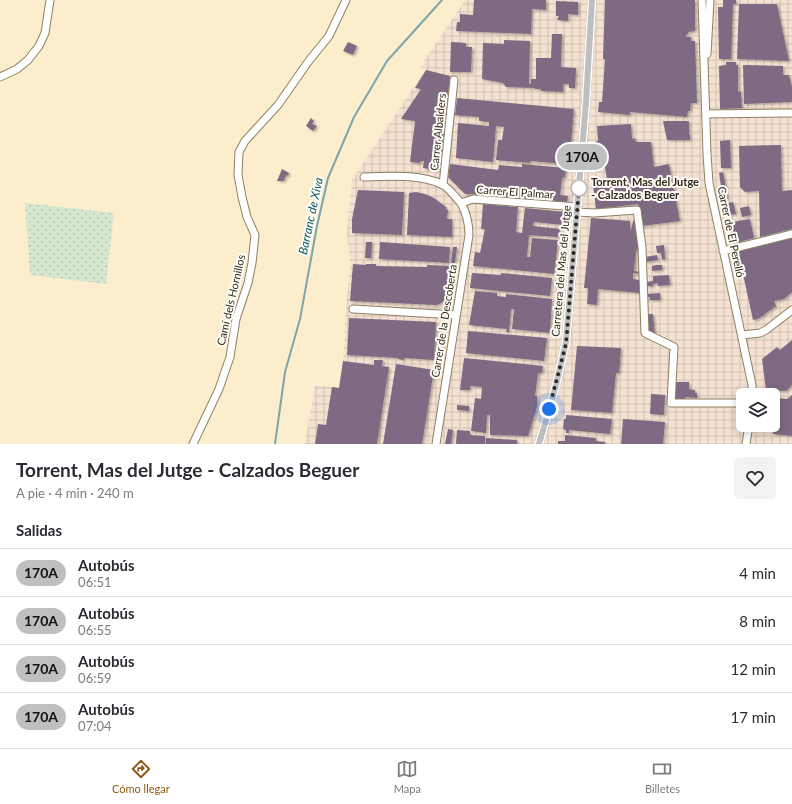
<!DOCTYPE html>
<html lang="es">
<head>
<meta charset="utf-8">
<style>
	:root { --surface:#fff; --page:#f2f2f3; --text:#2b2b33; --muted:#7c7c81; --line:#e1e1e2; --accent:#905811 }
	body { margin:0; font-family:Lato,sans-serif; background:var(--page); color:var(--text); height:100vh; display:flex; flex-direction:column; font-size:15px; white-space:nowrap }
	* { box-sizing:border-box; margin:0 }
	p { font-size:13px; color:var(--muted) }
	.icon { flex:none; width:22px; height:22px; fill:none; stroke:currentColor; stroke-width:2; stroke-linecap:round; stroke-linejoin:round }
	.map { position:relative; height:444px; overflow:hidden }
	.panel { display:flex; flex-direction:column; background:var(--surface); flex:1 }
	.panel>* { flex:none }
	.badge { padding:0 8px; border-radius:13px; font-size:14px; line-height:26px }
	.buttons { position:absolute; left:736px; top:388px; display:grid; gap:8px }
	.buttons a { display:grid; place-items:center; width:44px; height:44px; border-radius:6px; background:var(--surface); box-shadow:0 2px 10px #0003; font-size:20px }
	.you { position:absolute; width:20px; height:20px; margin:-10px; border:3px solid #fff; border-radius:50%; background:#1a73e8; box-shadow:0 0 0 6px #1a73e833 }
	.map>.badge { position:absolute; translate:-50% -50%; box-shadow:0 0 0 2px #fff }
	h2 { padding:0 16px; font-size:15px; line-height:36px }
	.round { display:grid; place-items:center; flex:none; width:42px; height:42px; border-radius:6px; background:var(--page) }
	.summary { display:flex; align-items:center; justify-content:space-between; height:68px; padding:0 16px }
	h1 { font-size:19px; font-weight:700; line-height:30px }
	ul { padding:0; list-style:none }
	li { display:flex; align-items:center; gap:12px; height:48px; padding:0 16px; border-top:1px solid var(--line) }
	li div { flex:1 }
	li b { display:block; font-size:15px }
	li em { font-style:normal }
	li .badge { min-width:44px; font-weight:700; text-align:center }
	.menu { display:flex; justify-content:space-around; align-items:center; height:56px; border-top:1px solid var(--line); background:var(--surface); font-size:11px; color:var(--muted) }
	.menu a { display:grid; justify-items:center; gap:2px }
	.menu .selected { color:var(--accent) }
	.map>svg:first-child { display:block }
</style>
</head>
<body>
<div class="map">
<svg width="792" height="444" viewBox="0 0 792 444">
	<defs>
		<pattern id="industrial-grid" width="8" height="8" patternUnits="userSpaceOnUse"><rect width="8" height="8" fill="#f4e1d1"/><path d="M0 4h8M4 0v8" fill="none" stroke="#d2c1b3"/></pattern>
		<pattern id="grass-dots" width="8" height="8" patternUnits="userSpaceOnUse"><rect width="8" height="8" fill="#d5e7cf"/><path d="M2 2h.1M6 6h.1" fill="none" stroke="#b7c6b1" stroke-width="1.8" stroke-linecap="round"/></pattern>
		<filter id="shadow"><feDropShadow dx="2" dy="1.5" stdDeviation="1" flood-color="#0004"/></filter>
	</defs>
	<rect width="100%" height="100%" fill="#fceecd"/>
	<path fill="url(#industrial-grid)" fill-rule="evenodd" d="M465,0h327v444h-487l10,-59 24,3 4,-27 2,-24v-19l6,-57h-1l-3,-29 5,-52 74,-111 -6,-2zM743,395h30v30h-30z"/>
	<path fill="url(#grass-dots)" d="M25,203l89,10 -8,71 -76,-9z"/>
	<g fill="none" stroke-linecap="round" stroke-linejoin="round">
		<path stroke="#7ea5a9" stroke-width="2" d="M275,444l10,-72 15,-53 17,-93 11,-48 26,-61 33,-56 55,-61"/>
	</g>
	<path fill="#7e6a83" filter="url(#shadow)" d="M474,0h72v10l-14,-1 -1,25 -75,-3 1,-9h3v-8l13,1z
		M605,0h90v31l-7,1v2h-2v3h5v4h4l2,62h-6l-1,8h-2l-1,6 -57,-5v3l-32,-3 1,-10h3l3,-43h-2z
		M723,0h13v4h-3l-2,55h-12l-1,-52h5z
		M556,1l22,1v13l-10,-1v7l-11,-1 2,-4h-3z
		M739,4h38l12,57 -52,-2z
		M552,34h10l-1,33 15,1 -1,20h-6v-4h-6v8l-22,-1v-2h-6v-1l-29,-1 -3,-4 -21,-4 1,-36 21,1v-4l26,1 -1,43h2v-5h5v-21h15z
		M348,42l9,4 -4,9 -10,-4z
		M451,42l15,1v4h6l-1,25h-21z
		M726,62h10v3h2v27l3,-1 1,17 -22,1 -1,-43 7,-1z
		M743,65l40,1v9h6l3,12v15l-48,2z
		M426,70l24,6 -10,94 -17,-2 1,-7h-4v2l-10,-1 5,-41 -14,-2 20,-30 -6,-1z
		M457,98l117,11 -4,44h-5l-1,11 -34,-3v2l-34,-3 2,-20h4l2,-13 -8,-1 -3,36 -37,-4 2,-35 31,3v-4l-10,-1v-4l-24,-2z
		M311,118l3,3 -2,3 5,2 -4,5 -7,-5z
		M663,121h26v13l1,1v5h-23z
		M631,124l1,15 3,-1 1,4h15l3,25 15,-3 11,57 -38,5 -4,-22 -42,5 -3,-24 5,-1 -1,-2 10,-2 -4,-25h5v-3l-11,1 -1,-12h2l-1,-15z
		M730,140l1,28h-10l-1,-27z
		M781,145l1,46 10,-1v39l-32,8 -1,-46 -14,1 -5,-5 -1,-41z
		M450,164l48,6 1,-5 23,2v-3l43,4 1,1 -1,8 -3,1 -2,17 8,1 -1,6 -72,-7 -30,-1 -17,-17z
		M282,169l7,4 -1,3 -2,-1 -2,6h-7z
		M723,172l5,27 -5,1 -4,-27z
		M358,190l46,2 -2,43 -50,-2v-14z
		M416,192l9,2 9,4 13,10 -1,2h2l-1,9h5v18l-45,-2 2,-42z
		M733,202l3,12 -7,1 -3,-12z
		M483,204l35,3 -2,25 6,1 3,-25 41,4 -2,13 -30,-3 -1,4 27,3 -1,8 -30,-2 -2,22h3l2,-19 26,2 -4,34 -81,-8 2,-14 5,1 5,-24h-4z
		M749,206l2,9 -9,2 -2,-9z
		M591,218l39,3v9h1l2,-9h3l4,30 -4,-1 -2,21 7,1v2l-8,-1v6l6,1v13l-41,-4 -1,16 -10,-1 1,-16h-4z
		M750,219l4,19 -19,5 -3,-21z
		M792,238v54l-8,7 -10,2 2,5 -18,13 -5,1 -15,-69z
		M366,242h6l-1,16h-6z
		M380,242l70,5 -1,16 -70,-4z
		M664,245l1,14 -3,1 -1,-7h-4l-1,-7z
		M453,247h4l-2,16h-4z
		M657,255l1,5 -13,2v-5z
		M353,264l13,1v-1h10v2l51,1v-2l24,1 -6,35 -8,4 -87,-4z
		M656,265h6v5l-10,1v-5z
		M472,273l29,2v-2l51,5 -2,18 -80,-8z
		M669,275l1,10 -12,1v-3l-5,1v2h-7v-4l7,-1v-5z
		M475,291l22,2v3l9,1v-3l46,5 -2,34 -38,-4 2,-20h-3l-2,23h-3l1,-3 -38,-4z
		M660,293v7h-10v-3h-2v3h-2v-6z
		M647,314h6l2,22 -8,-4z
		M349,318l87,4 -2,38 -30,-2v2l-6,-1v-1l-51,-3z
		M468,331l79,7 -3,23 -78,-8z
		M792,340v45l-6,6 -20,-1 -4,-31 15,-12 3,3z
		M577,346l44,2 -2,25h-3l-4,40 -41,-3z
		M464,358l79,8 -1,7h-4l-3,23h2v11l-9,29 -38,-1v-20h-3l-1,18 -15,-2 4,-33 6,1 1,-12 -12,-1v4h-10z
		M374,360h9l-1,6 7,1 -12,77h-62l3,-20 8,1 6,-38 7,1 4,-27 31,4z
		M396,364l38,6 -12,74h-39z
		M674,382h15v7l6,1v3h2v5l-12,-1v3h-12z
		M651,394l14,1 -1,20 -14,-1z
		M792,395v41l-19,-2 3,-36 11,1z
		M457,405l12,1v5l-12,-1z
		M566,415l46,4 -2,15 -41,-4v3h-3v-3l-3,-1 1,-10h2z
		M623,419l42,3 -2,22h-42z
		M448,429l5,1 -2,14h-6z
		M457,430l13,1v4l15,1v8h-29z
		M565,435l31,3v3l9,1v2h-47v-3h7z
		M486,438l31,2v4h-31z"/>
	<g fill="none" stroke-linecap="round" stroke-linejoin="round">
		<defs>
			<path id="minor" d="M702,0l5,154 2,29 43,202v10
				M707,54l3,-54
				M0,77l17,-8 11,-9 11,-14 6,-13 5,-33
				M706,114l86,-1
				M364,177c22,-1 59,-3 79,8 7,4 12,12 18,18l12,-4 105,8
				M443,185l11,-105
				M577,212l17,1 43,-3 5,37 3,86 29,14 -3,56h72
				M723,251l69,-17
				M353,309l103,6
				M742,335l18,-2 6,-3 26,-20
				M193,444l26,-55 11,-32 6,-38 12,-36 4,-20 3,-28 -8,-18 -5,-20 -4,-22 1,-23 6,-11 33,-36 30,-43 21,-26 17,-36
				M436,444l33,-209c0,-12 -2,-21 -8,-32
				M539,444l17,-59 10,-43 20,-240 6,-102
				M746,444l3,-19"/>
		</defs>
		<use href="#minor" stroke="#8d8163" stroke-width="9"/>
		<use href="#minor" stroke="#fff" stroke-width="7"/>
	</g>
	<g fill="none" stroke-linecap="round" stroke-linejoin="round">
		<defs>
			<path id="line" d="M539,444l17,-59 10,-43 20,-240 6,-102"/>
		</defs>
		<use href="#line" stroke="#fff" stroke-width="9"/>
		<use href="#line" stroke="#bfbfbf" stroke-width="6"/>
		<path stroke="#302a1e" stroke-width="4" stroke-dasharray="0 7.2" d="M549,409l17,-65 13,-156"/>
	</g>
	<circle fill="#fff" stroke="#bfbfbf" stroke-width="2" cx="579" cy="188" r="8"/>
	<g text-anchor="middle" stroke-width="4" stroke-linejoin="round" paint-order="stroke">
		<g font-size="11" fill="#302a1e" stroke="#fffcf6">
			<text transform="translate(438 132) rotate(-84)" y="4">Carrer Albalders</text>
			<text transform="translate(515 192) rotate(4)" y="4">Carrer El Palmar</text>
			<text transform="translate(731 232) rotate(78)" y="4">Carrer de El Perelló</text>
			<text transform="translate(561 271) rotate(-85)" y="4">Carretera del Mas del Jutge</text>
			<text transform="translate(231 300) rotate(-77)" y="4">Camí dels Hornillos</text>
			<text transform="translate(444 321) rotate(-81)" y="4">Carrer de la Descoberta</text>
		</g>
		<g font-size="11" font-weight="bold" fill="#302a1e" stroke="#fffcf6" text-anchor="start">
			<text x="591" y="186">Torrent, Mas del Jutge<tspan x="591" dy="13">- Calzados Beguer</tspan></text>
		</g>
		<g font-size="12" font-style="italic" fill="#085c64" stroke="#fffcf6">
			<text transform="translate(311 216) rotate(-78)" y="4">Barranc de Xiva</text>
		</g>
	</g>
</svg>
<div class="buttons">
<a><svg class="icon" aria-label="layers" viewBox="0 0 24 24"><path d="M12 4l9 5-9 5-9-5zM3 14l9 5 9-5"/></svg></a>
</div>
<div class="you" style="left:549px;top:409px"></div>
<b class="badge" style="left:582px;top:157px;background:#bfbfbf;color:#111">170A</b>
</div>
<section class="panel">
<div class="summary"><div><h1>Torrent, Mas del Jutge - Calzados Beguer</h1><p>A pie · 4 min · 240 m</p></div><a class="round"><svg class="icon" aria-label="heart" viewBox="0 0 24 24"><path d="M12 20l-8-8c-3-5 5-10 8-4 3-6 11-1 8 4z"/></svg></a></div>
<h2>Salidas</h2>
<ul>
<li><span class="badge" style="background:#bfbfbf;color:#111">170A</span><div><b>Autobús</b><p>06:51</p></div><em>4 min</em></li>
<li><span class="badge" style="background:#bfbfbf;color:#111">170A</span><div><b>Autobús</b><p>06:55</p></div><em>8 min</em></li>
<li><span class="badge" style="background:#bfbfbf;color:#111">170A</span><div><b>Autobús</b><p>06:59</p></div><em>12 min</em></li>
<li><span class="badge" style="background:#bfbfbf;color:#111">170A</span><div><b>Autobús</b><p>07:04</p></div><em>17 min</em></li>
</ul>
</section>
<nav class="menu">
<a class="selected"><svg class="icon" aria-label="directions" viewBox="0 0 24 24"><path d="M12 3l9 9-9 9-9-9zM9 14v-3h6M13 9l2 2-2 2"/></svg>Cómo llegar</a>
<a><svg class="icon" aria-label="map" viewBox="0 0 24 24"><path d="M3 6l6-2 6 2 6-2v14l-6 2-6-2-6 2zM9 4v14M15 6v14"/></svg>Mapa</a>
<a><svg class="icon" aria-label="tickets" viewBox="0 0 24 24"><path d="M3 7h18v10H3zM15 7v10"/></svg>Billetes</a>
</nav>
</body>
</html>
